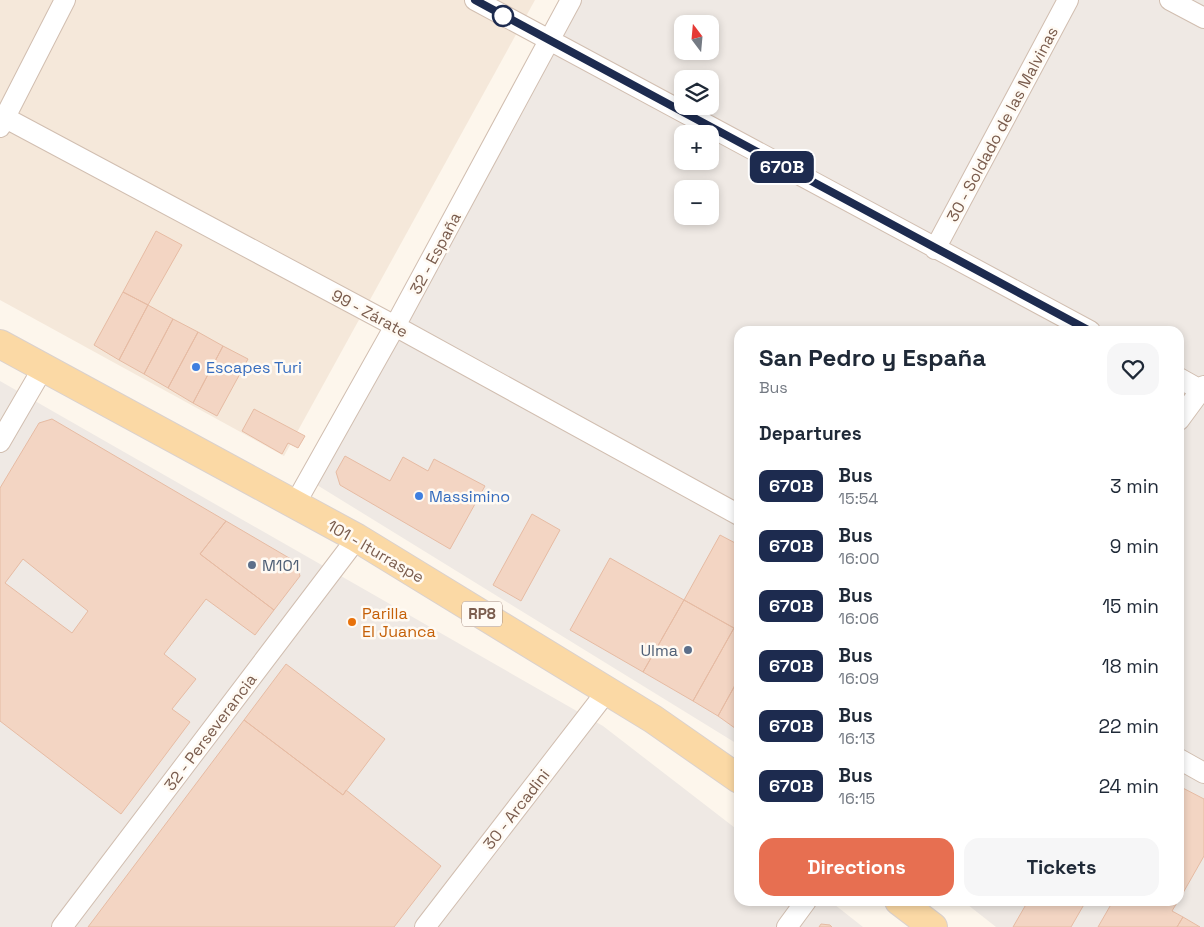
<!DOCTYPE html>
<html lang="en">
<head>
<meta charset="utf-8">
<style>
	:root { --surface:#fff; --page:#f6f6f7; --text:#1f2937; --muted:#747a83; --accent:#e76f51 }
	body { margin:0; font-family:"Space Grotesk",sans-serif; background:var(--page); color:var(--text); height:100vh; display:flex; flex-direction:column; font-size:19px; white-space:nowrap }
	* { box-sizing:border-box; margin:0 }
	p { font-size:16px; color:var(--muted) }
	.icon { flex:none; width:28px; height:28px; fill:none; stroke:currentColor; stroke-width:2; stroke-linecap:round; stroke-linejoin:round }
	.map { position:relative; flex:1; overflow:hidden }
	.details { position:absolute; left:734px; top:326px; width:450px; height:580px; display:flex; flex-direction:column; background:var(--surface); border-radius:15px; box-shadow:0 2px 8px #0003 }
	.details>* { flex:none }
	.badge { padding:0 10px; border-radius:8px; font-size:18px; line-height:32px }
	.needle { width:32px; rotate:344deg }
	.tools { position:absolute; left:674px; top:15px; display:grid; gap:10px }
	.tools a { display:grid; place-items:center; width:45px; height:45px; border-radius:10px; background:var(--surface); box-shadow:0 2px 8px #0003; font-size:25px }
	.map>.badge { position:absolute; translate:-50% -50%; box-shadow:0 0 0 2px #fff }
	h2 { padding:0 25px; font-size:19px; line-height:45px }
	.round { display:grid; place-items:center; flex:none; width:52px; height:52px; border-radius:15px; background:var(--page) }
	.summary { display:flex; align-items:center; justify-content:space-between; height:85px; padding:0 25px }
	h1 { font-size:24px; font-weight:600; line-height:38px }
	.cta { display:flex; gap:10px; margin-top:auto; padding:10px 25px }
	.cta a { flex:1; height:58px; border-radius:15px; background:var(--accent); color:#fff; font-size:20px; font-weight:600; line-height:58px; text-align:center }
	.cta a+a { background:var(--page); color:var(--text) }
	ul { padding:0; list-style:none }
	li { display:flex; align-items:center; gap:15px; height:60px; padding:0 25px }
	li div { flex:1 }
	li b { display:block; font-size:19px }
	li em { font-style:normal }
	li .badge { min-width:55px; font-weight:700; text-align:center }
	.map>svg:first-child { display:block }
</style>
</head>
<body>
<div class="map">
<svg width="1204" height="927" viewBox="0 0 1204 927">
	<rect width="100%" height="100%" fill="#fdf6ec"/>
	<path fill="#f5e8da" d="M0,0h535l-251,456 -284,-156z"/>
	<path fill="#efe9e4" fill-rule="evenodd" d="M581,0h623v927h-208l-33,-26h216v-570h-440v414l-422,-260zM682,24h28v27h-28zM682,79h28v27h-28zM682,134h28v27h-28zM682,189h28v27h-28z
		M0,381l603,345 136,105v70h91l33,26h-863z"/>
	<path fill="#f3d5c3" stroke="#e6bba3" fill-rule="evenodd" d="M156,231l26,14 -34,60 -25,-13z
		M123,292l25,13 -29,55 -25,-15z
		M148,305l25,14 -29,55 -25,-14z
		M173,319l25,13 -30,56 -24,-14z
		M198,332l25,14 -30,57 -25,-15z
		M223,346l25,13 -31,57 -24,-13z
		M254,409l51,27 -7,12 -10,-5 -6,11 -40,-23z
		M52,419l174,102 -26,33 74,56 -19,25 -49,-36 -42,55 32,25 -24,30 18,13 -69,92 -121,-93v-233l39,-65zM23,559l65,52 -16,22 -67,-50z
		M345,456l45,25 13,-24 25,14 6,-12 51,27 -35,63 -110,-64 -4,-13z
		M532,514l28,16 -39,71 -28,-16z
		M226,521l70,41 4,14 -26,34 -74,-56z
		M720,535l19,10v86l-55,-31z
		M610,558l74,42 -41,72 -73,-42z
		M684,600l50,28 -41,73 -50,-29z
		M734,628l5,3v47l-21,38 -25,-15z
		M286,664l99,75 -42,56 -99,-75z
		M739,678v53l-21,-15z
		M244,720l99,75 3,-5 95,76 -47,61h-306z
		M1179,786l25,13v57l-25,44z
		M1028,901h58l-15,26h-58z
		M1113,901h65l-6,10 11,6 -6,10h-79z
		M1183,917l17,10h-23z
		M821,924l9,1 2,2h-13z"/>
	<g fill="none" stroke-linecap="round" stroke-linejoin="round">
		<defs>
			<path id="minor" d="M475,0l615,331
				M1170,0l34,18
				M0,115l395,211 344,189
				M0,127l65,-127
				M935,249l133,-249
				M1179,378l25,14
				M1179,420l25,-34
				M0,442l43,-74
				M295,504l100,-178 176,-326
				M1179,759l25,14
				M62,927l295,-389
				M425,927l182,-236
				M787,927l19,-26"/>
			<path id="primary" d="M0,344l357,194 296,181 86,60
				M899,901l34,26"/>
		</defs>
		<use href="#minor" stroke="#d1beb0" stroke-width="22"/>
		<use href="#primary" stroke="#dad1cd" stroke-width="30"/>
		<use href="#minor" stroke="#fff" stroke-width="20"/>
		<use href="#primary" stroke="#fbd9a5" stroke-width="28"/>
	</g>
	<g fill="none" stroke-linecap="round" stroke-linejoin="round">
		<defs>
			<path id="line" d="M475,0l615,331"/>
		</defs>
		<use href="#line" stroke="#fff" stroke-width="11"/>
		<use href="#line" stroke="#1d2b4f" stroke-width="8"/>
	</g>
	<circle fill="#fff" stroke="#1d2b4f" stroke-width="2.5" cx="503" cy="16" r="10"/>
	<g fill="#3f7fe0" stroke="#fffaf3" stroke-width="2">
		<circle cx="196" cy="367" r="5"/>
		<circle cx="419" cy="496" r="5"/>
	</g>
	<g fill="#5c6f8a" stroke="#fffaf3" stroke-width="2">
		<circle cx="252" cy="565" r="5"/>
		<circle cx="688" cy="650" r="5"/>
	</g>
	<circle fill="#e8710a" stroke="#fffaf3" stroke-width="2" cx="352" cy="622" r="5"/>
	<g text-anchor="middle" stroke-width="5" stroke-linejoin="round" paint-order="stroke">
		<rect fill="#fffaf3" stroke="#a28b7f" stroke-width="1" x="462" y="601.5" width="40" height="25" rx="4"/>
		<g font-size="15" font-weight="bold" fill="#7a5c4d">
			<text x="482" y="619">RP8</text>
		</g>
		<g font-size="16" fill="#7a5c4d" stroke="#fffaf3">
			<text transform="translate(1002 124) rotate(-62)" y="6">30 - Soldado de las Malvinas</text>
			<text transform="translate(435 253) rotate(-62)" y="6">32 - España</text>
			<text transform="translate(370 313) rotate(28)" y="6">99 - Zárate</text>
			<text transform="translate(376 551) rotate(30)" y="6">101 - Iturraspe</text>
			<text transform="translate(210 732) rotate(-53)" y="6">32 - Perseverancia</text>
			<text transform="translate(516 809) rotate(-52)" y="6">30 - Arcadini</text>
		</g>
		<g font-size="16" fill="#366cbe" stroke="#fffaf3" text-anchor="start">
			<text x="206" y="373">Escapes Turi</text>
			<text x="429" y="502">Massimino</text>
		</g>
		<g font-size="16" fill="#4e5e75" stroke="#fffaf3" text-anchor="start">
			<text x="262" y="571">M101</text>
			<text x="678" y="656" text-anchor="end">Ulma</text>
		</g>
		<g font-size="16" fill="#c56008" stroke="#fffaf3" text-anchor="start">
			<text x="362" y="619">Parilla<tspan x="362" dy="18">El Juanca</tspan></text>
		</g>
	</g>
</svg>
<div class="tools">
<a><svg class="needle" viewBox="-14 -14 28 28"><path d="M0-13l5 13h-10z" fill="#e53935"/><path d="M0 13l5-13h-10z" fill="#747a83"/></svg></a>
<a><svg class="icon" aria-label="layers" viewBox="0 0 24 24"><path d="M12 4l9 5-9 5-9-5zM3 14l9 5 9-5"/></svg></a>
<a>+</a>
<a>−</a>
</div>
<b class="badge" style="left:782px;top:167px;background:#1d2b4f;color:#fff">670B</b>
<section class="details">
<div class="summary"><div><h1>San Pedro y España</h1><p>Bus</p></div><a class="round"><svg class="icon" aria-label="heart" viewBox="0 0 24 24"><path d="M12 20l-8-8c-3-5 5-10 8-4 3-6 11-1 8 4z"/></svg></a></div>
<h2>Departures</h2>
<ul>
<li><span class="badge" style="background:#1d2b4f;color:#fff">670B</span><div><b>Bus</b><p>15:54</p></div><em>3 min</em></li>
<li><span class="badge" style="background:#1d2b4f;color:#fff">670B</span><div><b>Bus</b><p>16:00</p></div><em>9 min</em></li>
<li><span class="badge" style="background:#1d2b4f;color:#fff">670B</span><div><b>Bus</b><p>16:06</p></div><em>15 min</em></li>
<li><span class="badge" style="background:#1d2b4f;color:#fff">670B</span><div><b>Bus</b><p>16:09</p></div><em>18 min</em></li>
<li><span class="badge" style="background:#1d2b4f;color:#fff">670B</span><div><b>Bus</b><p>16:13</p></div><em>22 min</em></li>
<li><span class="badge" style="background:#1d2b4f;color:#fff">670B</span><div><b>Bus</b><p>16:15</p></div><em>24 min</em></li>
</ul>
<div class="cta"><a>Directions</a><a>Tickets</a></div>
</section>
</div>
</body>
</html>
